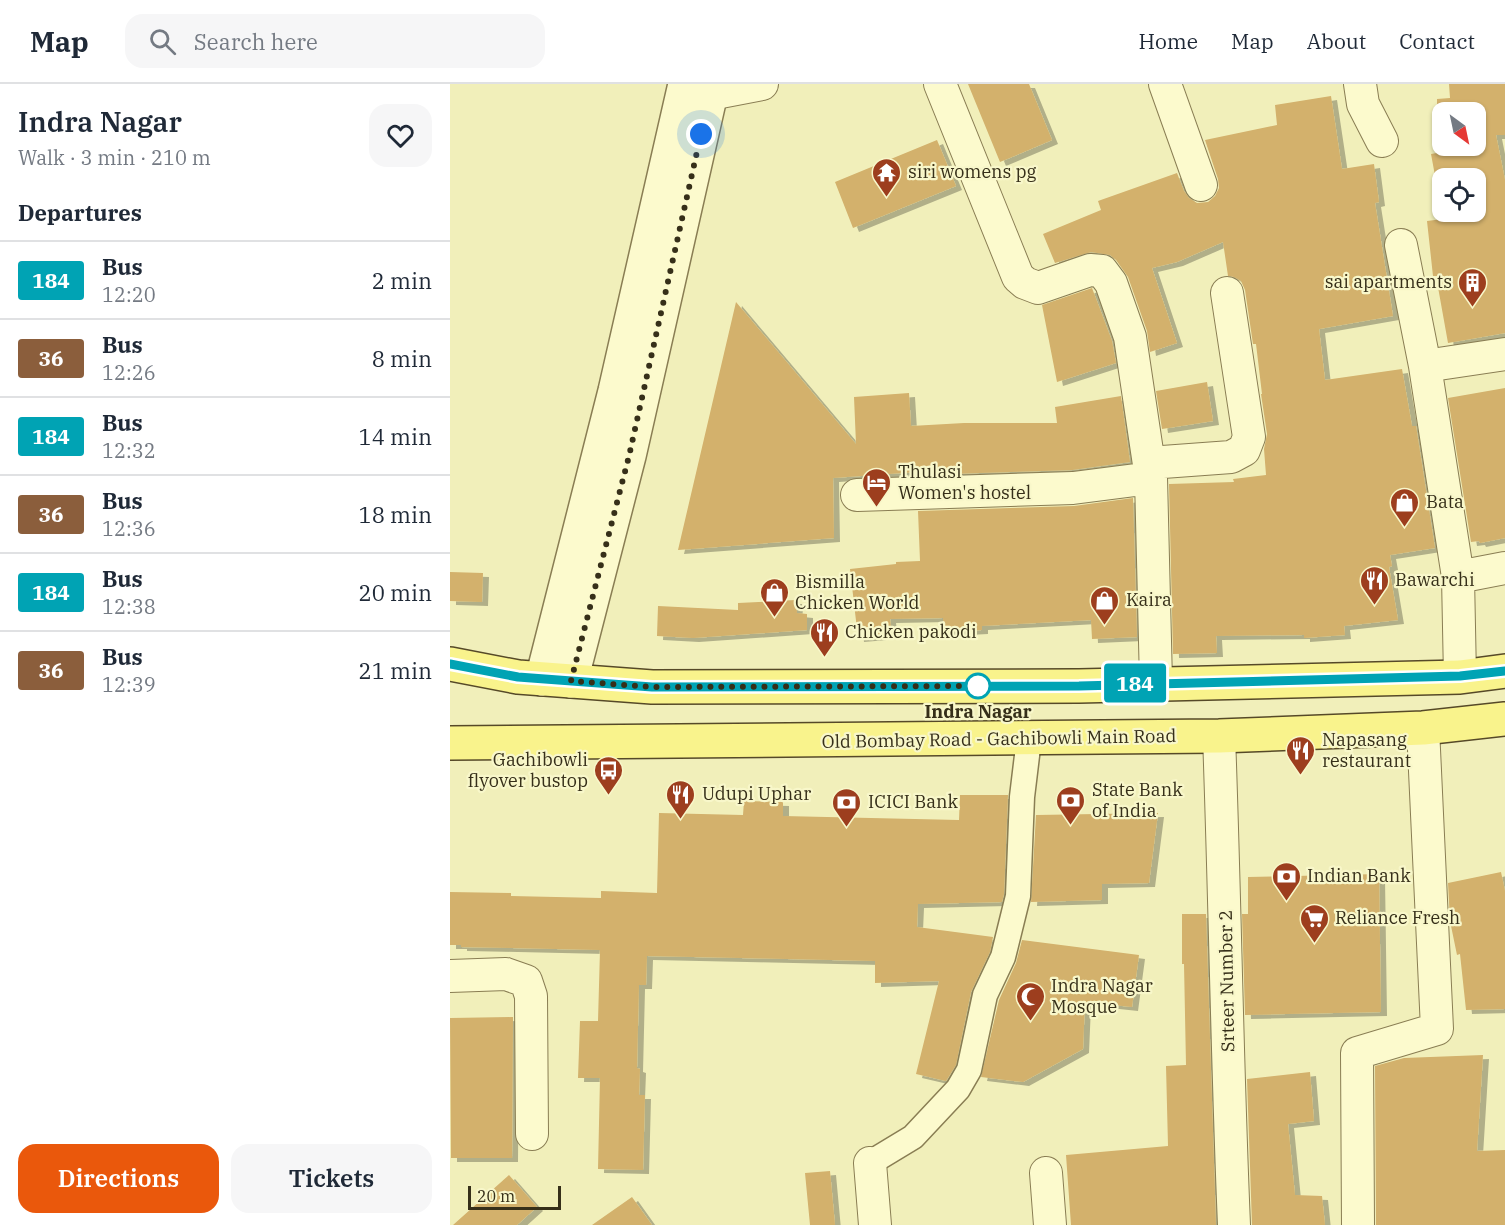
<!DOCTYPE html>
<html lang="en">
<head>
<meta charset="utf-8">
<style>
	:root { --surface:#fff; --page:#f6f6f7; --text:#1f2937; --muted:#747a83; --line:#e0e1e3; --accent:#ea580c }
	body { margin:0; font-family:"IBM Plex Serif",serif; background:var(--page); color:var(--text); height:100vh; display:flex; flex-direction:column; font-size:22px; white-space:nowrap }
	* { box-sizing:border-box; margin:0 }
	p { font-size:20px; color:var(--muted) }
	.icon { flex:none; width:33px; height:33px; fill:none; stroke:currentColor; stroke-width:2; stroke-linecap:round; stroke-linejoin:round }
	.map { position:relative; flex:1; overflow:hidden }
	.panel { display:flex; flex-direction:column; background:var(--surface); width:450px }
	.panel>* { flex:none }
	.badge { padding:0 12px; border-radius:4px; font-size:21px; line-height:39px }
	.needle { width:39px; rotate:147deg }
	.controls { position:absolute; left:982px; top:18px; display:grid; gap:12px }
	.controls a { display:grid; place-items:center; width:54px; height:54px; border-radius:12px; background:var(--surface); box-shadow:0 2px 4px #0004; font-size:30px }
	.scale { position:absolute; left:18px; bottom:15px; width:93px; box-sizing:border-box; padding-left:6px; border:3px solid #362f19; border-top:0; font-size:16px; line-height:21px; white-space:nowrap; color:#362f19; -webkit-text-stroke:4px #f8f7ca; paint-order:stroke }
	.you { position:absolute; width:30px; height:30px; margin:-15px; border:4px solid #fff; border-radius:50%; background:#1a73e8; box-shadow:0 0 0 9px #1a73e833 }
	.map>.badge { position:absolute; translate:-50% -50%; box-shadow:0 0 0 3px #fff }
	h2 { padding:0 18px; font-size:22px; line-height:54px }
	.round { display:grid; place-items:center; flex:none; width:63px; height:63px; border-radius:18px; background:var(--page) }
	.head { display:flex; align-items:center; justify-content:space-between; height:102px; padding:0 18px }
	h1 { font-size:28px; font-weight:600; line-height:45px }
	.action { display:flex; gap:12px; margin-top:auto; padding:12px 18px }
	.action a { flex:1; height:69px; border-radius:18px; background:var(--accent); color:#fff; font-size:24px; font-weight:600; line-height:69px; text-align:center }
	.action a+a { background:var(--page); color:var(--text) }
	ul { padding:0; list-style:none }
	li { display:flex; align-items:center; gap:18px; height:78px; padding:0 18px; border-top:2px solid var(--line) }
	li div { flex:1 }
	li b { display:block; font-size:22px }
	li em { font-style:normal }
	li .badge { min-width:66px; font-weight:700; text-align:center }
	header { display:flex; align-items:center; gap:36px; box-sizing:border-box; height:84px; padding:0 30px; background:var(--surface); border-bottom:2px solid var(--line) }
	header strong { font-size:28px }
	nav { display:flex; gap:33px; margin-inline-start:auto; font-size:21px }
	.search { width:420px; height:54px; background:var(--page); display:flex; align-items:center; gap:15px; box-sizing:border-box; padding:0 21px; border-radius:18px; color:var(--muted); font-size:22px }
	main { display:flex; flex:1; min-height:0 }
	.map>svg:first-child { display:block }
</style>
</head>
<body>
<header>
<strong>Map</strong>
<div class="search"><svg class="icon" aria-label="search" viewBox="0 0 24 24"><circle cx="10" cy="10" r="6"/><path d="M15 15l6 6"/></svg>Search here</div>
<nav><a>Home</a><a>Map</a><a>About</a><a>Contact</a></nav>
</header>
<main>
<section class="panel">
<div class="head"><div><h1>Indra Nagar</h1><p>Walk · 3 min · 210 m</p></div><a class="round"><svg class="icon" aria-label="heart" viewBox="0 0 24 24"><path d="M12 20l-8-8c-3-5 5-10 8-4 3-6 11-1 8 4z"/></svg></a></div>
<h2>Departures</h2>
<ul>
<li><span class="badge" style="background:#00a3b4;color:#fff">184</span><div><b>Bus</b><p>12:20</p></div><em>2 min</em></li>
<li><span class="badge" style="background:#8b5e3c;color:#fff">36</span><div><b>Bus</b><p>12:26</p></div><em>8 min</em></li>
<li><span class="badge" style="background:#00a3b4;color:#fff">184</span><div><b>Bus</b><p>12:32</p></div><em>14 min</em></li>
<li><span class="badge" style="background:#8b5e3c;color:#fff">36</span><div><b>Bus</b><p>12:36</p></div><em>18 min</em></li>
<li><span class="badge" style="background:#00a3b4;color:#fff">184</span><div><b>Bus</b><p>12:38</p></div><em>20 min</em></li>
<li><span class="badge" style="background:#8b5e3c;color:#fff">36</span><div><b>Bus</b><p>12:39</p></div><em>21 min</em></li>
</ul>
<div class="action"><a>Directions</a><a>Tickets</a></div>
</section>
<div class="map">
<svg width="1055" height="1141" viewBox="0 0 1055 1141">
	<defs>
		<filter id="shadow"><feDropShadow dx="6" dy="4" stdDeviation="0" flood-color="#0004"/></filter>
	</defs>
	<rect width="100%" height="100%" fill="#f1efba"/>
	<path fill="#d3b16c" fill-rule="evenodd" filter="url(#shadow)" d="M518,0h61l23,56 -52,22z
		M999,0h56v51h-9l9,45v153l-57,10 -12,-67h-3l-6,-55 16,-2 -12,-65 6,-1v-54l13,-1zM993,28h33v34h-33zM993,94h33v34h-33z
		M881,12l11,73 32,-5 5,38 -4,1 18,113 -74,13 6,51 77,-11 10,57h4l19,122 -45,7 2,11 -3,1 9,53 -54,6 1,9 -41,3v-3l-88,1 1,17 -44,1 -4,-170 65,-2 -1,-3 33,-4 -2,-26 3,-15 -6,-40h1l-6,-50h-3l-8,-54 -4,-9 -7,-4 -6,-1 -5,-34 -46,20 -25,6 25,75 -27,9 -3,-21 -19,-54 -12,-17 -6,-5 -19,-3 -36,11 -12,-29 58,-24 -3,-9 79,-28 7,18 5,7 8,5 11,-1 7,-6 4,-8 -1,-9 -13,-39 72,-15 -2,-20z
		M487,56l19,46 -103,42 -18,-46z
		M642,204l20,53 4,22 -59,19 -15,-77z
		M286,218l120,142 -2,-47 55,-4 2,33 53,-3h93l-2,-16 66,-11 9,66 -58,8 -156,5v-3l-83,6 1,60 -156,12z
		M757,298l6,39 -51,8 -6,-38z
		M1055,304v150l-25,5 -1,-2 -8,1 -23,-144z
		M683,414l4,139 -45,2 -1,-19 -109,6v4l-38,2 -1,-14 -53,1 2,16 -34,3 -8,-69 46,-5v-2l24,-1 -2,-50 156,-5z
		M0,488l33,1 -1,29 -32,-1z
		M346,516l1,13 10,1v16l-114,8 -36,-2 1,-30 80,4v-7z
		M510,711h48l-4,99 -2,8 -84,2 -1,23 76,10 -3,15 -19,40 -15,73 -10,16 -30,-7 23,-93 -64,2v-22l-228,-5 -1,29h-7l-2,83 3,1 -1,26h6l-2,75 -45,-1 2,-91h-22l2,-57h18l2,-71 -139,-3v-2h-11v-53l61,1v3l90,2v-7l56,2 2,-80 84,2 1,-14 39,1v14l176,4z
		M708,729l-9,70 -47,1v16l-71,2 5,-87z
		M1051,788l4,19v118l-39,1 -6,-56 -3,1 -7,-34 -2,-38z
		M929,790l2,138 -136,3 -3,-101h6v-37z
		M732,830h24l10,311h-145l-5,-70 102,-9 -2,-80 20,-1 -2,-101h-2z
		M572,856l117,15 -7,52 -47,-5 -2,47 -60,33 -42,-5 18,-77 17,-37z
		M63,933l-1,141h-61l-1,-140z
		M1033,971l-6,96 28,-1v75h-129l-1,-159 29,-8z
		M860,988l4,49 -26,3 7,71 27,1 3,29h-73l-5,-146z
		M380,1087l5,54h-25l-5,-52z
		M59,1091l28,32 -20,18h-64z
		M182,1113l20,28h-60z"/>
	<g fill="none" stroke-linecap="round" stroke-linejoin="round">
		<defs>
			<path id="pedestrian" d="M420,1079l43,-26 45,-48 11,-19 16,-75 18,-38 15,-61 4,-99 7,-58"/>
			<path id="minor" d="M715,0l36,101
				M910,0l3,20 19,37
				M236,7l24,3 52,-10
				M951,161l24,121 33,211 2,100
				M975,282l80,-12
				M699,379l82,-6 13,-7 5,-13 -22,-144
				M701,394l5,204
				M407,411l216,-7 78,-10 -21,-141 -19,-54 -9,-12 -12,-1 -52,18 -13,-5 -7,-6 -78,-193
				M1008,493l47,-9
				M769,652c6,163 8,326 15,489
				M0,892l56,-2 20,7 5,15 1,138
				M420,1079l5,62
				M596,1089l4,52
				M908,1141l-1,-172 80,-24 -14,-301"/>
			<path id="tertiary" d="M92,595l73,-288 70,-307
				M121,597l58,-225 84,-372"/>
			<path id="primary" d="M0,580l68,13 134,10 427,-1 381,-9 45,-6
				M0,659l769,-7 204,-8 82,-9"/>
		</defs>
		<use href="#pedestrian" stroke="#897d53" stroke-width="27"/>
		<use href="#minor" stroke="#897d53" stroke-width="34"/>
		<use href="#tertiary" stroke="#897d53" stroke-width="36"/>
		<use href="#primary" stroke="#564928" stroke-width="36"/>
		<use href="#pedestrian" stroke="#fcfacd" stroke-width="24"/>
		<use href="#minor" stroke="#fcfacd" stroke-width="32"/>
		<use href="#tertiary" stroke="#fcfacd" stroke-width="33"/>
		<use href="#primary" stroke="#f9f38c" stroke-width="33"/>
	</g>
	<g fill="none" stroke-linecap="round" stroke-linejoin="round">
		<defs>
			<path id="line" d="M0,580l68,13 134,10 427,-1 381,-10 45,-5"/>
		</defs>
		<use href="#line" stroke="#fff" stroke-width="14"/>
		<use href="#line" stroke="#00a3b4" stroke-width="9"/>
		<path stroke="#362f19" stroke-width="6" stroke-dasharray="0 10.8" d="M251,50l-72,322 -58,225 81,6 336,-1h-10"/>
	</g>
	<defs>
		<symbol id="temple-pin" viewBox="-11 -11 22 30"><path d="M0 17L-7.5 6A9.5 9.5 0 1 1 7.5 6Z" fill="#9d3e1e" stroke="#f8f7ca"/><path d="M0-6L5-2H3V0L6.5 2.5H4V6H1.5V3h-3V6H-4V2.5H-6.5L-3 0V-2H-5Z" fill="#fff"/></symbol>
		<symbol id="building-pin" viewBox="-11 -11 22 30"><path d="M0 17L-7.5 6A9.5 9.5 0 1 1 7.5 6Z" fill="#9d3e1e" stroke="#f8f7ca"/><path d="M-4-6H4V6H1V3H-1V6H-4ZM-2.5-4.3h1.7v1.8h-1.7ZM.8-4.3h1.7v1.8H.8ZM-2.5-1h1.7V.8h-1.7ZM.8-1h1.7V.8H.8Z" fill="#fff"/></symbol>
		<symbol id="hotel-pin" viewBox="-11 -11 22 30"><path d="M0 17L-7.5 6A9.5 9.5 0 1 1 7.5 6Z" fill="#9d3e1e" stroke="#f8f7ca"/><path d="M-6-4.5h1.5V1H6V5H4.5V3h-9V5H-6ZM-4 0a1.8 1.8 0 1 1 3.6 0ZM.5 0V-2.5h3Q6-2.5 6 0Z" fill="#fff"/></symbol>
		<symbol id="shop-pin" viewBox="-11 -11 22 30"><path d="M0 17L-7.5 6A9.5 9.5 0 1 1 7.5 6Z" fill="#9d3e1e" stroke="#f8f7ca"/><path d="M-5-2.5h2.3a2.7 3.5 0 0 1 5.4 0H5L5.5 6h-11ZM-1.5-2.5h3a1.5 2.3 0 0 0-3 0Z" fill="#fff"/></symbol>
		<symbol id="restaurant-pin" viewBox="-11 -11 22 30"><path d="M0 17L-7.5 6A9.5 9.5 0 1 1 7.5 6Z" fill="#9d3e1e" stroke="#f8f7ca"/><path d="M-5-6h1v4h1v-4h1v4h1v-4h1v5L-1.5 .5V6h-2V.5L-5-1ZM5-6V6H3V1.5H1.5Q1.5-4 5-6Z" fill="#fff"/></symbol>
		<symbol id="bus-pin" viewBox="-11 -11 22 30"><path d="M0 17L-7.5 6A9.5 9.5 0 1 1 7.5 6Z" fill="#9d3e1e" stroke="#f8f7ca"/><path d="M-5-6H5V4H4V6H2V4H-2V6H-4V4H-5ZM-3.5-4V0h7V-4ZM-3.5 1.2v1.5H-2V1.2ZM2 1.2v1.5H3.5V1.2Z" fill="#fff"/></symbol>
		<symbol id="bank-pin" viewBox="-11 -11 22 30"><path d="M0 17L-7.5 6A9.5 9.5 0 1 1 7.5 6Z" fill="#9d3e1e" stroke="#f8f7ca"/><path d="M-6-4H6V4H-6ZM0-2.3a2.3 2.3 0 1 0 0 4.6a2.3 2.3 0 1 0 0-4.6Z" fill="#fff"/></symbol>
		<symbol id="supermarket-pin" viewBox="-11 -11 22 30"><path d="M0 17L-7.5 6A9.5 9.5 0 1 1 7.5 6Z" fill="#9d3e1e" stroke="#f8f7ca"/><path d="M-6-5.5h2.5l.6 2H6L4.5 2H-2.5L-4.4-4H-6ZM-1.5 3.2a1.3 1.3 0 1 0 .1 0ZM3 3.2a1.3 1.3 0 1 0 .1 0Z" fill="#fff"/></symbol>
		<symbol id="mosque-pin" viewBox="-11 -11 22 30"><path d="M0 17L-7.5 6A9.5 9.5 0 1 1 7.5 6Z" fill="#9d3e1e" stroke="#f8f7ca"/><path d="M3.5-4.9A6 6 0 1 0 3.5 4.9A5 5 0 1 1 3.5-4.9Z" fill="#fff"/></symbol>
	</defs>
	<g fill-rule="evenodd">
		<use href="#temple-pin" x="420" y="72" width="33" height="45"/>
		<use href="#building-pin" x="1006" y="182" width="33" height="45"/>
		<use href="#hotel-pin" x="410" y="382" width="33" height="45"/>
		<use href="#shop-pin" x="938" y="402" width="33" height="45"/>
		<use href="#restaurant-pin" x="908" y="480" width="33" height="45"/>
		<use href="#shop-pin" x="308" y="492" width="33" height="45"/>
		<use href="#shop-pin" x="638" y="500" width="33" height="45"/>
		<use href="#restaurant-pin" x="358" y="532" width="33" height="45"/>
		<use href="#restaurant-pin" x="834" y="650" width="33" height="45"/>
		<use href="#bus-pin" x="142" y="670" width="33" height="45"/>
		<use href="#restaurant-pin" x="214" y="694" width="33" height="45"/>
		<use href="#bank-pin" x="604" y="700" width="33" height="45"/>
		<use href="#bank-pin" x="380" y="702" width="33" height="45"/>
		<use href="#bank-pin" x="820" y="776" width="33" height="45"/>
		<use href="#supermarket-pin" x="848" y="818" width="33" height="45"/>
		<use href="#mosque-pin" x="564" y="896" width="33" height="45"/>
	</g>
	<circle fill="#fff" stroke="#00a3b4" stroke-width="3" cx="528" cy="602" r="12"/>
	<g text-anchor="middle" stroke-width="4.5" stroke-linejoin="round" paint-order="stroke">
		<g font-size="18" fill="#362f19" stroke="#f8f7ca" text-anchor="start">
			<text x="458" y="94">siri womens pg</text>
			<text x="1002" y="204" text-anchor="end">sai apartments</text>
			<text x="448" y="394">Thulasi<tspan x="448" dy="21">Women's hostel</tspan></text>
			<text x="976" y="424">Bata</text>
			<text x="945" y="502">Bawarchi</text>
			<text x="345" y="504">Bismilla<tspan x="345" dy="21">Chicken World</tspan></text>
			<text x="676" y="522">Kaira</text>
			<text x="395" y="554">Chicken pakodi</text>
			<text x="872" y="662">Napasang<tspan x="872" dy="21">restaurant</tspan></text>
			<text x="138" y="682" text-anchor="end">Gachibowli<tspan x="138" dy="21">flyover bustop</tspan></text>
			<text x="642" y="712">State Bank<tspan x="642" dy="21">of India</tspan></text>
			<text x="252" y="716">Udupi Uphar</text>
			<text x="418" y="724">ICICI Bank</text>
			<text x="857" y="798">Indian Bank</text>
			<text x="885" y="840">Reliance Fresh</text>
			<text x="601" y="908">Indra Nagar<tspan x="601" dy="21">Mosque</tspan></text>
		</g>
		<g font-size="18" font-weight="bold" fill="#362f19" stroke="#f8f7ca">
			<text x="528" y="634">Indra Nagar</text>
		</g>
		<g font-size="18" fill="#362f19" stroke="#f8f7ca">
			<text transform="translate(549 655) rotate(-1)" y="6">Old Bombay Road - Gachibowli Main Road</text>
			<text transform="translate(777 897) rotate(-91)" y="6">Srteer Number 2</text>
		</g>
	</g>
</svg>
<div class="controls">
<a><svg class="needle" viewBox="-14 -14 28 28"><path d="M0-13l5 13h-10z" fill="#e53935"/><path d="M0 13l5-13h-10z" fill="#747a83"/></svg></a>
<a><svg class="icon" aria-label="locate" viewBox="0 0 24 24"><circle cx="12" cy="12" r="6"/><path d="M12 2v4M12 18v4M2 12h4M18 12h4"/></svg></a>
</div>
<div class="scale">20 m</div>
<div class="you" style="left:251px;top:50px"></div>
<b class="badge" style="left:685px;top:599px;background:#00a3b4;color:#fff">184</b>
</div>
</main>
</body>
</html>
